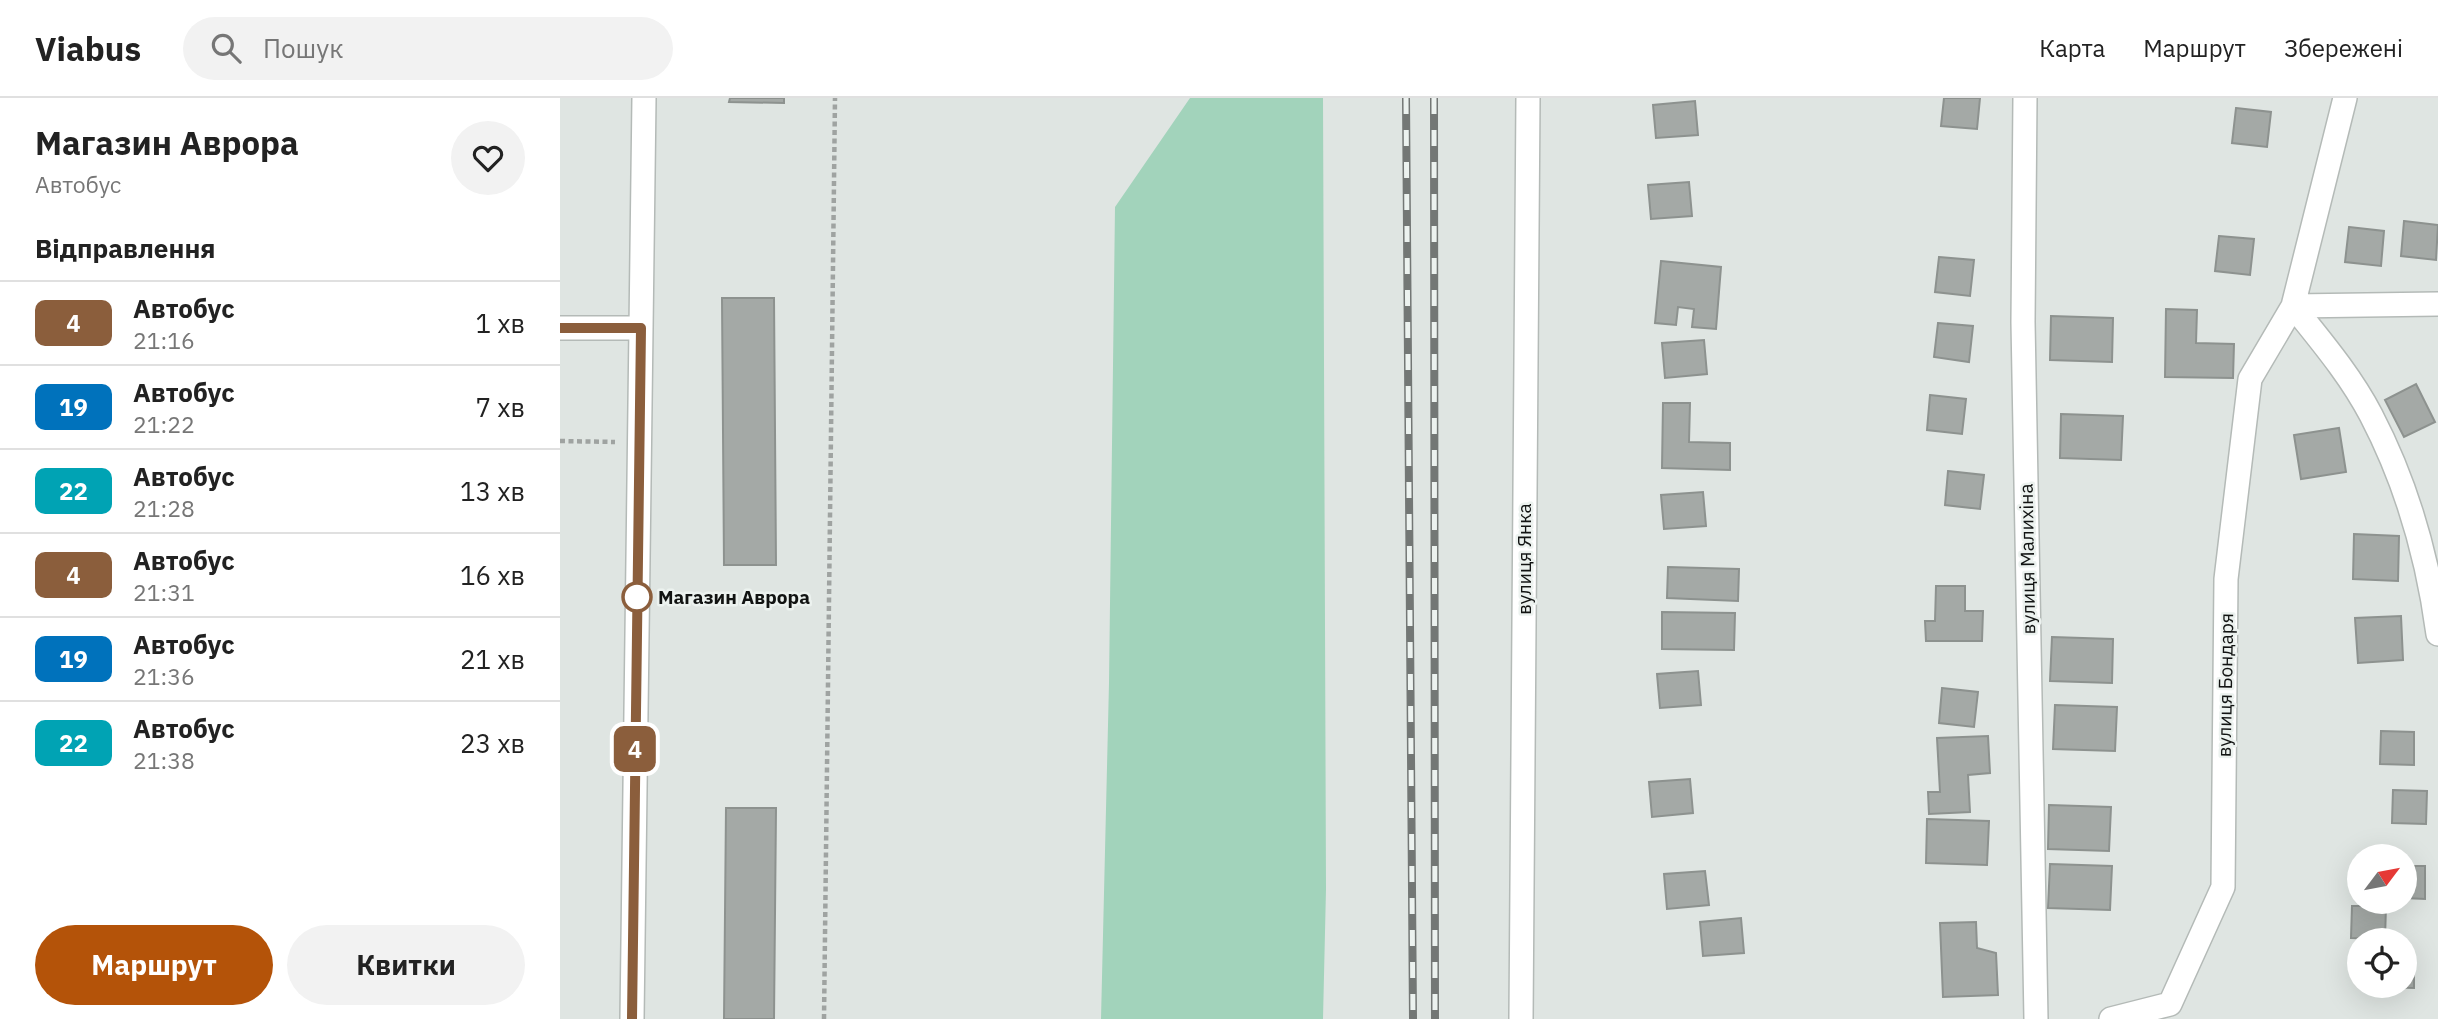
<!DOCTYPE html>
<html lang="uk">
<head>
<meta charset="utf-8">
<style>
	:root { --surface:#fff; --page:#f2f2f2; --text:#222; --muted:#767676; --line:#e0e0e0; --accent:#b45309 }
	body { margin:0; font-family:"IBM Plex Sans",sans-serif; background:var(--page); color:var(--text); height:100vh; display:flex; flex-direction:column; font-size:26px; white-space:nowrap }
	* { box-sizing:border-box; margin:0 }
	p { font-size:23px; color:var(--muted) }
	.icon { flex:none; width:38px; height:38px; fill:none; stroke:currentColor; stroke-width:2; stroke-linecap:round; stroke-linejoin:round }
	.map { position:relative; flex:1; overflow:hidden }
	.details { display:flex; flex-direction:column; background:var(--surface); width:560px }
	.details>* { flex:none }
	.badge { padding:0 14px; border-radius:10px; font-size:24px; line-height:46px }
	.needle { width:46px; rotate:58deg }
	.fabs { position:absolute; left:1787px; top:746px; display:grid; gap:14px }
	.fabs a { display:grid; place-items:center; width:70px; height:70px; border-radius:50%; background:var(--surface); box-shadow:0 7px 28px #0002; font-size:35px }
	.map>.badge { position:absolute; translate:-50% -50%; box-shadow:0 0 0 4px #fff }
	h2 { padding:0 35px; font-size:26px; line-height:63px }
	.round { display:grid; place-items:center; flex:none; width:74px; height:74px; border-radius:37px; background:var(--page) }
	.summary { display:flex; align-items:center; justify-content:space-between; height:119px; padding:0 35px }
	h1 { font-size:33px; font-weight:700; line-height:52px }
	.action { display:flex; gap:14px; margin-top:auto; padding:14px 35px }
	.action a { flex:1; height:80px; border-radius:42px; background:var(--accent); color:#fff; font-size:28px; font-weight:700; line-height:80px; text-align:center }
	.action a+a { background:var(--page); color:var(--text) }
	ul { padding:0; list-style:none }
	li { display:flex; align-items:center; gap:21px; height:84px; padding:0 35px; border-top:2px solid var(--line) }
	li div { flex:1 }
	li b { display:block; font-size:26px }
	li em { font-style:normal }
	li .badge { min-width:77px; font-weight:700; text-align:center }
	header { display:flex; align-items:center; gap:42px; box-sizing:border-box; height:98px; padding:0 35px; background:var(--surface); border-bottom:2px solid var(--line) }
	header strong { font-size:33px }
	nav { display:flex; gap:38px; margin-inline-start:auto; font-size:24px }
	.search { width:490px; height:63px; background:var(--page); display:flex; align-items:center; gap:18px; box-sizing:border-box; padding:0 24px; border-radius:38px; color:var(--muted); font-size:26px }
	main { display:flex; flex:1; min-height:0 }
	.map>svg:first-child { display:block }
</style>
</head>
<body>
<header>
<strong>Viabus</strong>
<div class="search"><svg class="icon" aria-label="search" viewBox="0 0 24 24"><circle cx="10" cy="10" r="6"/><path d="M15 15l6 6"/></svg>Пошук</div>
<nav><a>Карта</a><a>Маршрут</a><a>Збережені</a></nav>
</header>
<main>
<section class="details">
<div class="summary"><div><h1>Магазин Аврора</h1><p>Автобус</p></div><a class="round"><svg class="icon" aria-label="heart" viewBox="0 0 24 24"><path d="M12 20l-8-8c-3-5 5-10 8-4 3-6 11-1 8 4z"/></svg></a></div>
<h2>Відправлення</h2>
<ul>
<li><span class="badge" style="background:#8b5e3c;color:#fff">4</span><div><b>Автобус</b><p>21:16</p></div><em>1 хв</em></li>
<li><span class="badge" style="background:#0072bc;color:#fff">19</span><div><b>Автобус</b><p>21:22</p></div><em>7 хв</em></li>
<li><span class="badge" style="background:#00a3b4;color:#fff">22</span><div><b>Автобус</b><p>21:28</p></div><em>13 хв</em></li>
<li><span class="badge" style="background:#8b5e3c;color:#fff">4</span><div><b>Автобус</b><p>21:31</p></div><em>16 хв</em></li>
<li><span class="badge" style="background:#0072bc;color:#fff">19</span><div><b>Автобус</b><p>21:36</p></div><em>21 хв</em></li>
<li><span class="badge" style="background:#00a3b4;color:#fff">22</span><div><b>Автобус</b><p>21:38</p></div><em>23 хв</em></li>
</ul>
<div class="action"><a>Маршрут</a><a>Квитки</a></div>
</section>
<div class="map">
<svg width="1878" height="921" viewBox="0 0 1878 921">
	<rect width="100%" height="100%" fill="#dfe5e2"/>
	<path fill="#a2d3bb" d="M630,0h133l3,791 -3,130h-222l8,-336 6,-476z"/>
	<path fill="#a4a9a6" stroke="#8d928f" stroke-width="2" d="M170,0h54v5l-55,-1z
		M1384,0h36l-3,31 -36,-3z
		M1135,3l3,34 -42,3 -3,-33z
		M1676,10l35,4 -4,35 -35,-4z
		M1129,84l3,34 -41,3 -3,-34z
		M1844,123l34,4 -2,35 -35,-4z
		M1789,129l35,4 -3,35 -36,-4z
		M1659,138l35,3 -4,36 -35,-4z
		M1379,159l35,3 -4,36 -35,-4z
		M1101,163l60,6 -5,62 -24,-2 2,-18 -16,-2 -2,18 -21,-2z
		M162,200h52l2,267h-52z
		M1606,211l31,1 -1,33 38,1 -1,34 -68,-1z
		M1491,218l62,2 -1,44 -62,-2z
		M1378,225l35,3 -4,36 -35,-5z
		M1144,242l3,34 -42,4 -3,-35z
		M1856,286l19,38 -31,15 -19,-37z
		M1370,297l36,4 -4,35 -35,-4z
		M1103,305h27l-1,39 41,1v27l-68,-2z
		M1501,316l62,2 -2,44 -61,-2z
		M1779,330l7,44 -45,7 -7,-44z
		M1388,373l36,4 -4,34 -35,-4z
		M1143,394l3,34 -42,3 -3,-34z
		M1794,436l45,2 -1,45 -45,-2z
		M1108,469l71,2 -1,32 -71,-3z
		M1376,488h29v25h18l-1,30h-56l-1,-20h10z
		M1102,514l73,1 -1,37 -72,-1z
		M1841,518l2,44 -45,3 -3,-45z
		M1492,539l61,2 -1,44 -62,-2z
		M1138,573l3,34 -41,3 -3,-34z
		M1382,590l36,4 -4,35 -35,-4z
		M1495,607l62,2 -2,44 -62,-2z
		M1821,633l33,1v33l-34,-1z
		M1428,638l2,37 -22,2 2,37 -41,2 -1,-22h12l-3,-54z
		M1130,681l3,34 -41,4 -3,-35z
		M1833,692l34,1 -1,33 -34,-1z
		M1489,707l62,2 -2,44 -61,-2z
		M166,710h50l-2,211h-50z
		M1367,721l62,2 -2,44 -61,-2z
		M1490,766l62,2 -2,44 -62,-2z
		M1844,768h21v33l-21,-1z
		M1145,773l4,34 -42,4 -3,-35z
		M1792,808h34l-1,33 -34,-1z
		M1181,820l3,35 -41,3 -3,-34z
		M1416,824l1,26 19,5 2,42 -55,2 -3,-74z
		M1844,857h10v33l-34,-1 24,-2z"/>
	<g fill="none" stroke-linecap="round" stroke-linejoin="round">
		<defs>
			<path id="minor" d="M1465,0l-2,224 13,697
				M1785,0l-52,208c28,35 57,69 78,109 35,67 57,144 67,219
				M0,230h81
				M72,921l12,-921
				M961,921l7,-921
				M1551,921l59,-15 53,-117 3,-308 24,-200 43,-73 145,-2"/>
		</defs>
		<use href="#minor" stroke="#b4bab7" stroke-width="26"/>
		<path stroke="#9fa3a1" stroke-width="4.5" stroke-dasharray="5 3.5" stroke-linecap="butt" d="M0,343l55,1
			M264,921l11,-921"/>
		<use href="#minor" stroke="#fff" stroke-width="23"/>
		<defs>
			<path id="rail" d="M846,0l7,921
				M874,0l1,921"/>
		</defs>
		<use href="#rail" stroke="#737775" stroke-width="8"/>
		<use href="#rail" stroke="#ecf2ef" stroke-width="5" stroke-dasharray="16" stroke-linecap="butt"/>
	</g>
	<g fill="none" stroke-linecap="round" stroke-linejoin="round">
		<defs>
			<path id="line" d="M0,230h81l-9,691"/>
		</defs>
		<use href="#line" stroke="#fff" stroke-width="16"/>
		<use href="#line" stroke="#8b5e3c" stroke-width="10"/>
	</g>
	<circle fill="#fff" stroke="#8b5e3c" stroke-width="3.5" cx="77" cy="499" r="14"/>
	<g text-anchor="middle" stroke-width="5" stroke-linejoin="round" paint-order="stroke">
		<g font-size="19" fill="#111312" stroke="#ecf2ef">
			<text transform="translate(964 461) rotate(-90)" y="7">вулиця Янка</text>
			<text transform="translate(1467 461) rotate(-91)" y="7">вулиця Малихіна</text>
			<text transform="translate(1665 587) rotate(-89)" y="7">вулиця Бондаря</text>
		</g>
		<g font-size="19" font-weight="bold" fill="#111312" stroke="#ecf2ef" text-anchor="start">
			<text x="98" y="506">Магазин Аврора</text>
		</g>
	</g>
</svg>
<div class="fabs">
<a><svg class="needle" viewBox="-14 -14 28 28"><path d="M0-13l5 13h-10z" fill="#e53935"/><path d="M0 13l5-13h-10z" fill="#767676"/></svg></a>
<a><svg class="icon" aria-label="locate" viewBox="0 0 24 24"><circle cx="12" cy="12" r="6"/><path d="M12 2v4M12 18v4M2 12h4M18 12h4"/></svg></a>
</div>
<b class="badge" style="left:75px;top:651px;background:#8b5e3c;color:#fff">4</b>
</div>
</main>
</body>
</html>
